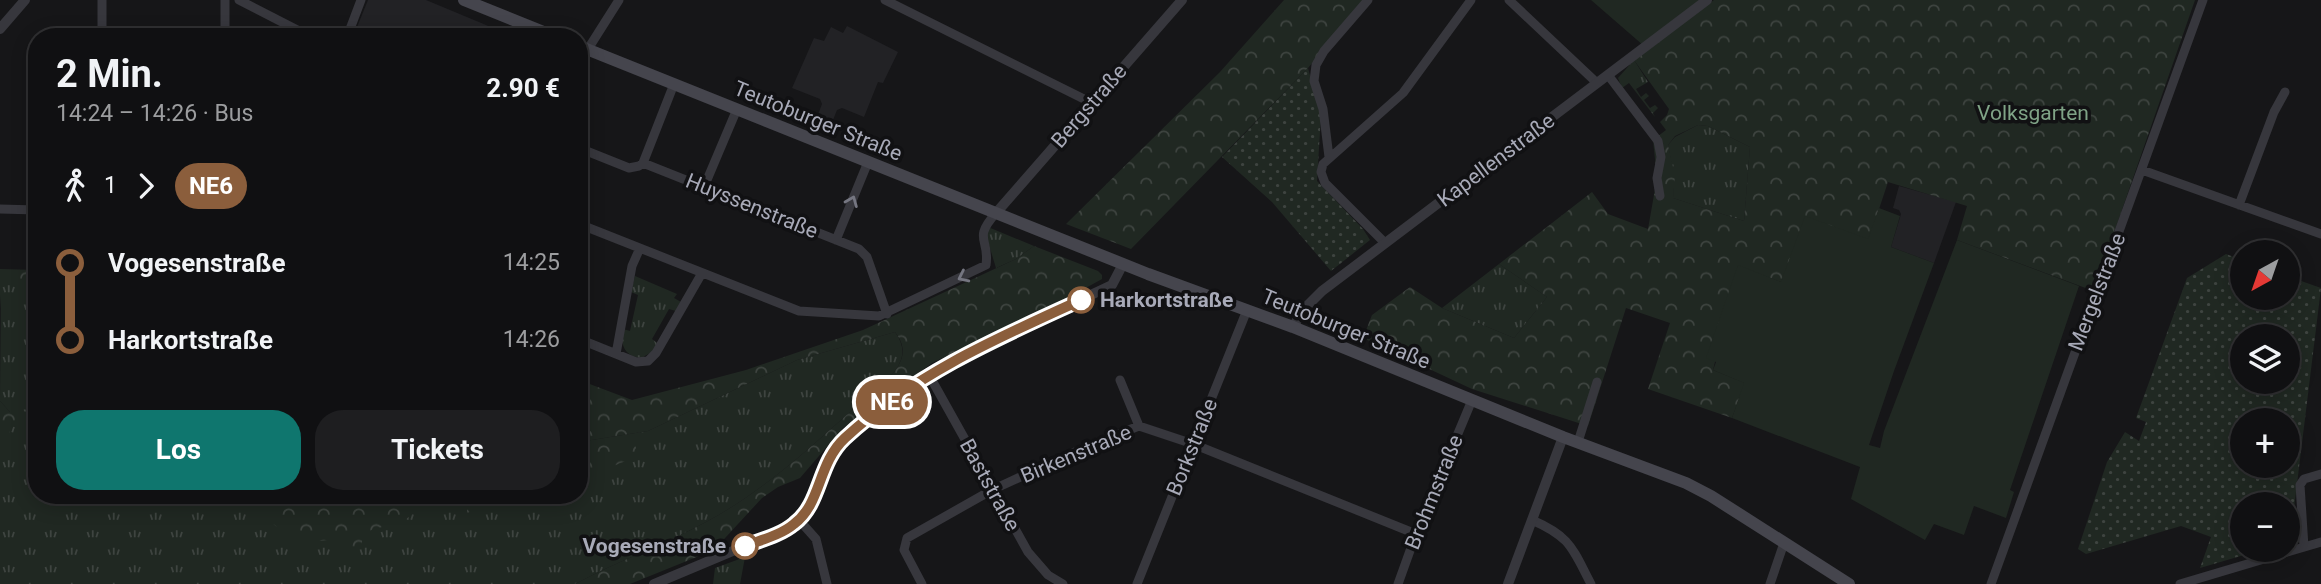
<!DOCTYPE html>
<html lang="de">
<head>
<meta charset="utf-8">
<style>
	:root { --surface:#101012; --page:#1e1e20; --text:#f1f3f6; --muted:#9c9d9f; --line:#303032; --accent:#0f766e }
	body { margin:0; font-family:Roboto,sans-serif; background:var(--page); color:var(--text); height:100vh; display:flex; flex-direction:column; font-size:26px; white-space:nowrap }
	* { box-sizing:border-box; margin:0 }
	p { font-size:23px; color:var(--muted) }
	.icon { flex:none; width:38px; height:38px; fill:none; stroke:currentColor; stroke-width:2; stroke-linecap:round; stroke-linejoin:round }
	.map { position:relative; flex:1; overflow:hidden }
	.sheet { position:absolute; left:28px; top:28px; width:560px; height:476px; display:flex; flex-direction:column; background:var(--surface); border-radius:28px; box-shadow:0 4px 18px #0003,0 0 0 2px var(--line) }
	.sheet>* { flex:none }
	.badge { padding:0 14px; border-radius:23px; font-size:24px; line-height:46px }
	.needle { width:46px; rotate:220deg }
	.buttons { position:absolute; left:2230px; top:240px; display:grid; gap:14px }
	.buttons a { display:grid; place-items:center; width:70px; height:70px; border-radius:50%; background:var(--surface); box-shadow:0 4px 18px #0003,0 0 0 2px var(--line); font-size:35px }
	.map>.badge { position:absolute; translate:-50% -50%; box-shadow:0 0 0 4px #fff }
	.legs { display:flex; align-items:center; gap:10px; height:77px; padding:0 28px; font-size:23px }
	.legs p { margin-inline-start:auto }
	.headline { display:flex; align-items:center; justify-content:space-between; height:119px; padding:0 28px }
	h1 { font-size:38px; font-weight:700; line-height:52px }
	.primary-button { display:flex; gap:14px; margin-top:auto; padding:14px 28px }
	.primary-button a { flex:1; height:80px; border-radius:28px; background:var(--accent); color:#fff; font-size:28px; font-weight:700; line-height:80px; text-align:center }
	.primary-button a+a { background:var(--page); color:var(--text) }
	ul { padding:0 28px; list-style:none }
	li { display:flex; align-items:center; gap:24px; height:77px; font-size:26px }
	li i { display:grid; place-items:center; width:10px; height:100%; margin:0 9px; background:currentColor }
	li i::after { content:''; width:18px; height:18px; margin:-9px; border:5px solid; border-radius:50%; background:var(--surface) }
	li p { margin-inline-start:auto }
	li:first-child i { background:linear-gradient(#0000 50%,currentColor 0) }
	li:last-child i { background:linear-gradient(currentColor 50%,#0000 0) }
	.map>svg:first-child { display:block }
</style>
</head>
<body>
<div class="map">
<svg width="2321" height="584" viewBox="0 0 2321 584">
	<defs>
		<pattern id="grass-tufts" width="24" height="20" patternUnits="userSpaceOnUse" patternTransform="scale(1.75)"><rect width="24" height="20" fill="#202822"/><path d="M3 7l-1-3M5 7V3M7 7l1-3M15 17l-1-3M17 17v-4M19 17l1-3" fill="none" stroke="#3e4440"/></pattern>
		<pattern id="forest-crowns" width="20" height="18" patternUnits="userSpaceOnUse" patternTransform="scale(1.75)"><rect width="20" height="18" fill="#202822"/><path d="M2 6a3 3 0 1 1 6 0M12 15a3 3 0 1 1 6 0" fill="none" stroke="#3e4440"/></pattern>
		<pattern id="park-dots" width="8" height="8" patternUnits="userSpaceOnUse" patternTransform="scale(1.75)"><rect width="8" height="8" fill="#202822"/><path d="M2 2h.1M6 6h.1" fill="none" stroke="#3e4440" stroke-width="1.8" stroke-linecap="round"/></pattern>
	</defs>
	<rect width="100%" height="100%" fill="#161618"/>
	<path fill="#222225" d="M368,0h58l89,37h-162z
		M847,26l51,26 -15,31 -5,-1 -14,35 -22,-9 -5,2 -8,20 -15,-5 8,-21 -2,-5 -28,-11 22,-50 10,3 7,-14 12,6z
		M1899,186l57,16 -22,61 -43,-16 10,-33 -2,-4 -6,-2z"/>
	<path fill="url(#grass-tufts)" d="M1634,60l14,22 -12,7 5,8 5,-4 3,3 -5,4 6,8 5,-3 3,3 -5,5 2,4 -26,-34 -7,5 -4,-10z
		M1698,125l10,1 42,21 -6,74 -71,-23 1,-22 -6,-31 7,-8z
		M988,227l46,19 -18,13 -20,9 -9,-30z
		M1499,264l48,33 -33,41 -72,-30z
		M635,276l42,18 -3,4 7,4 -5,9 -7,-2 -17,30 5,4 -5,9 -11,6c-17,-2 -21,-13 -18,-29l7,2 8,-36 -7,-3z
		M1,280h30l6,22v193h542v-53l69,-11 149,-71 98,-28c10,14 10,26 -1,40 -60,53 -117,112 -188,150 -42,23 -88,39 -131,62h-575v-159l10,-13 -10,-11z
		M745,557l-5,27h-27l2,-16z"/>
	<path fill="url(#forest-crowns)" fill-rule="evenodd" d="M1284,0h80l-56,68 -177,181 -65,-25 154,-152z
		M1714,0h481l-78,224 -26,66 -134,-50 10,-34 -79,-24 -19,57 -88,43 -43,-16 -25,104 32,13 -13,35 -84,-29 22,-66 -44,-15 -38,118 -116,-37 -109,-51 9,-23 38,-28 32,21 72,30 33,-41 -48,-33 93,-72 16,22 40,15 9,-51 -4,-38 13,-10 -6,-8 7,-7 2,-6 -35,-49zM1698,125l10,1 42,21 -6,74 -71,-23 2,-22 -7,-31 7,-9z
		M1034,246l64,25 4,4v4l-51,28 -2,-1 -23,10 1,2 -95,45 -89,65 -43,50 -22,9 -16,11 -48,52 -84,34h-55c43,-23 89,-39 131,-62 71,-38 128,-97 188,-150 11,-14 12,-26 1,-40l-98,28 -149,71 -69,11v-62l53,20 114,-30 117,-40 153,-71z
		M0,269l37,1v32l-6,-22h-29l-2,29z
		M0,401l10,11 27,-1v14l-22,-1 -11,16 -4,19z
		M620,441l15,3 3,12 -59,24v-26l16,-8z
		M272,495h165l-36,28 -28,6 -10,7 -2,11 -7,5 -8,-2 -14,-11c-23,6 -48,-1 -63,-20z
		M486,495h55l-22,8 -13,-4 -39,14v-7z"/>
	<path fill="url(#park-dots)" fill-rule="evenodd" d="M1308,68l13,47 -4,66 46,48 7,11 -39,31 -59,-69 -50,-45z
		M2226,254l16,6v38h45v-22l34,12 -31,253 -3,1v-38h-45v46h19l-61,18 11,-31 -30,-11 -95,28 -8,-5 29,-87 18,-30 14,9 7,-19 -10,-4 51,-140zM2242,336h45v46h-45zM2242,420h45v46h-45z"/>
	<path fill="#202822" d="M1591,0h113l-60,46z
		M1879,208l21,8 -9,31 43,16 -40,108 -25,74 11,3 4,-17 73,-191 122,46 -69,204 4,2 -8,26 -32,-12 -10,29 -30,-11 -9,16 -74,-41 9,-32 -128,-49 12,-35 -31,-13 3,-8 -10,-4 32,-93 43,17 24,-66 63,23z"/>
	<g fill="none" stroke-linecap="round" stroke-linejoin="round">
		<path stroke="#37373d" stroke-width="9" d="M239,0l72,37
			M885,0l207,103
			M1509,0l88,83
			M102,37v-37
			M225,37v-37
			M347,37l14,-37
			M588,49l31,-49
			M1608,75l50,66 3,16 -4,21 3,18
			M579,148l50,20 10,-2 4,-3 216,86 8,8 20,57
			M1329,157l-6,-48 -9,-28 2,-16 8,-14 44,-51
			M643,163l31,-79
			M2142,170l179,64
			M704,187l33,-78
			M2239,205l35,-93 11,-20
			M0,209l37,1
			M579,224l220,87 80,5 107,-51c4,-27 -14,-25 10,-52
			M836,240l32,-78
			M1385,243l-60,-60 -4,-11 2,-8 80,-71 68,-93
			M579,339l57,23 12,-1 8,-8 46,-80
			M616,354l16,-88 8,-18
			M929,375l99,177 20,23 15,9
			M1120,380l19,46
			M1578,442l19,-60
			M799,520l17,19 11,45
			M1532,520c39,17 40,28 59,64
			M2304,547l-4,-62 4,-6 17,-5
			M922,584l-18,-34 3,-12 85,-48 98,-45 49,-19 54,18 223,90
			M1137,584l110,-274
			M1398,584l18,-50 56,-134
			M1770,584l14,-41
			M1991,584l212,-584
			M2180,584l141,-42"/>
		<path stroke="#37373d" stroke-width="10" d="M0,29l25,-29
			M996,213l186,-213
			M1293,327l10,-17 19,-19 385,-291
			M654,584l136,-57 20,-21 11,-33 15,-26 19,-17 59,-45 39,-25 159,-75 11,-21
			M1508,584l55,-147"/>
		<path stroke="#45454d" stroke-width="12" d="M464,0l92,37
			M579,46l569,228 145,53 270,110 123,46 25,13 138,88"/>
	</g>
	<defs><path id="oneway-chevron" d="M-2-3.5L2.5 0L-2 3.5" fill="none" stroke-width="1.6" stroke-linecap="round" stroke-linejoin="round" transform="scale(1.75)"/></defs>
	<g stroke="#757681">
		<use href="#oneway-chevron" transform="translate(852 201) rotate(-68)"/>
		<use href="#oneway-chevron" transform="translate(963 277) rotate(154)"/>
	</g>
	<g fill="none" stroke-linecap="round" stroke-linejoin="round">
		<defs>
			<path id="line-1" d="M745,546c16,-6 36,-11 49,-22 28,-21 23,-60 51,-86 68,-63 152,-100 236,-138"/>
		</defs>
		<use href="#line-1" stroke="#fff" stroke-width="16"/>
		<use href="#line-1" stroke="#8b5e3c" stroke-width="10"/>
	</g>
	<g fill="#fff" stroke="#8b5e3c" stroke-width="3.5">
		<circle cx="1081" cy="300" r="12"/>
		<circle cx="745" cy="546" r="12"/>
	</g>
	<g text-anchor="middle" stroke-width="7" stroke-linejoin="round" paint-order="stroke">
		<g font-size="21" fill="#a8aab8" stroke="#111113">
			<text transform="translate(1089 106) rotate(-49)" y="7">Bergstraße</text>
			<text transform="translate(818 121) rotate(22)" y="7">Teutoburger Straße</text>
			<text transform="translate(1496 160) rotate(-37)" y="7">Kapellenstraße</text>
			<text transform="translate(752 206) rotate(22)" y="7">Huyssenstraße</text>
			<text transform="translate(2097 292) rotate(-69)" y="7">Mergelstraße</text>
			<text transform="translate(1346 329) rotate(22)" y="7">Teutoburger Straße</text>
			<text transform="translate(1192 447) rotate(-68)" y="7">Borkstraße</text>
			<text transform="translate(1076 454) rotate(-23)" y="7">Birkenstraße</text>
			<text transform="translate(990 485) rotate(61)" y="7">Baststraße</text>
			<text transform="translate(1434 492) rotate(-68)" y="7">Brohmstraße</text>
		</g>
		<g font-size="21" fill="#7fa386" stroke="#111113">
			<text x="2033" y="120">Volksgarten</text>
		</g>
		<g font-size="21" font-weight="bold" fill="#a8aab8" stroke="#111113" text-anchor="start">
			<text x="1100" y="307">Harkortstraße</text>
			<text x="726" y="553" text-anchor="end">Vogesenstraße</text>
		</g>
	</g>
</svg>
<div class="buttons">
<a><svg class="needle" viewBox="-14 -14 28 28"><path d="M0-13l5 13h-10z" fill="#e53935"/><path d="M0 13l5-13h-10z" fill="#9c9d9f"/></svg></a>
<a><svg class="icon" aria-label="layers" viewBox="0 0 24 24"><path d="M12 4l9 5-9 5-9-5zM3 14l9 5 9-5"/></svg></a>
<a>+</a>
<a>−</a>
</div>
<b class="badge" style="left:892px;top:402px;background:#8b5e3c;color:#fff">NE6</b>
<section class="sheet">
<div class="headline"><div><h1>2 Min.</h1><p>14:24 – 14:26 · Bus</p></div><b>2.90 €</b></div>
<div class="legs"><svg class="icon" aria-label="walk" viewBox="0 0 24 24"><circle cx="13" cy="4" r="2"/><path d="M13 8l-2 6 4 7M11 14l-3 7M7 12l3-4h3l4 4"/></svg>1<svg class="icon" aria-label="forward" viewBox="0 0 24 24"><path d="M9 5l7 7-7 7"/></svg><b class="badge" style="background:#8b5e3c;color:#fff">NE6</b></div>
<ul>
<li><i style="color:#8b5e3c"></i><b>Vogesenstraße</b><p>14:25</p></li>
<li><i style="color:#8b5e3c"></i><b>Harkortstraße</b><p>14:26</p></li>
</ul>
<div class="primary-button"><a>Los</a><a>Tickets</a></div>
</section>
</div>
</body>
</html>
